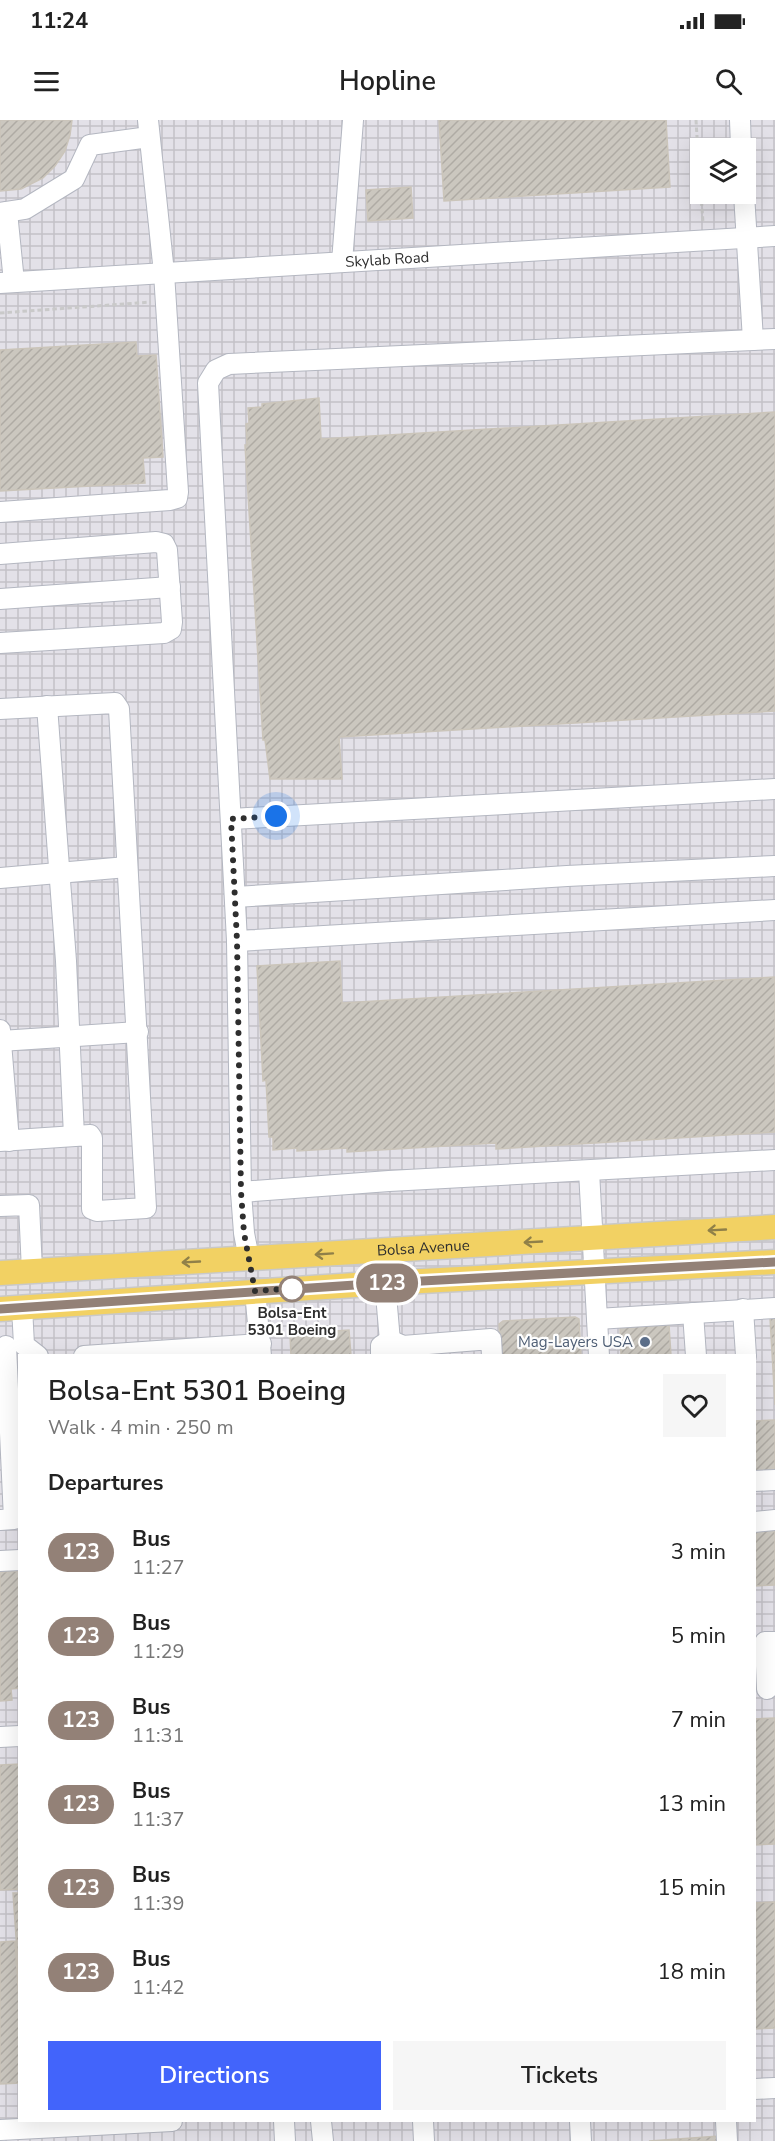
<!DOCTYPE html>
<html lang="en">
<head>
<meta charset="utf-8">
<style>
	:root { --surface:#fff; --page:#f6f6f6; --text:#222; --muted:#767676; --accent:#4264fb }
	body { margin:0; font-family:"Nunito Sans",sans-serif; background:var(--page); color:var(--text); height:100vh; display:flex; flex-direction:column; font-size:22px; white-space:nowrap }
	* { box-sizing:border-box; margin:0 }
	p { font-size:20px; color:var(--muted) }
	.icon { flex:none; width:33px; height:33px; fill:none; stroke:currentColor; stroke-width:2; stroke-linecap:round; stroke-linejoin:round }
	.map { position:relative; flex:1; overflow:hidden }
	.panel { position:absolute; left:18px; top:1234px; width:738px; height:768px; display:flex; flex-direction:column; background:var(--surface); border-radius:0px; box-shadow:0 6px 24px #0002 }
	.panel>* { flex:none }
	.badge { padding:0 12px; border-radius:20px; font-size:21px; line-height:39px }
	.tools { position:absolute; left:690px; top:18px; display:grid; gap:12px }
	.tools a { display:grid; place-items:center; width:66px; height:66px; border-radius:0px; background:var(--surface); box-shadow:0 6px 24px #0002; font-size:30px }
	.you { position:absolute; width:30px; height:30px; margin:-15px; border:4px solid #fff; border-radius:50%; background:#1a73e8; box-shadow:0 0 0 9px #1a73e833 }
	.map>.badge { position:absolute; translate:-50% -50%; box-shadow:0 0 0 3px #fff }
	h2 { padding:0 30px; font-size:22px; line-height:54px }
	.round { display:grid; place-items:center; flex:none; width:63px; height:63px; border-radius:0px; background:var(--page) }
	.overview { display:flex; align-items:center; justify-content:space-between; height:102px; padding:0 30px }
	h1 { font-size:28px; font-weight:600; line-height:45px }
	.primary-button { display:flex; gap:12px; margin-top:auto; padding:12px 30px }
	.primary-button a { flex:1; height:69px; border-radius:0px; background:var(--accent); color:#fff; font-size:24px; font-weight:600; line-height:69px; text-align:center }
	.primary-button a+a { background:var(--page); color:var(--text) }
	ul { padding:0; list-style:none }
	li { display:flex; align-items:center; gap:18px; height:84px; padding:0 30px }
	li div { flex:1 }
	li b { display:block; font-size:22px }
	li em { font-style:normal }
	li .badge { min-width:66px; font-weight:700; text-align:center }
	.status { display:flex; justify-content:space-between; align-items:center; height:42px; padding:0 30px; background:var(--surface); direction:ltr }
	.status svg { height:16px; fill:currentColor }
	header { display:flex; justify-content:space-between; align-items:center; height:78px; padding:0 30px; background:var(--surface); font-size:27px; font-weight:600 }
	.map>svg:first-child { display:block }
</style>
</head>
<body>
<div class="status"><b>11:24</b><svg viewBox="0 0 49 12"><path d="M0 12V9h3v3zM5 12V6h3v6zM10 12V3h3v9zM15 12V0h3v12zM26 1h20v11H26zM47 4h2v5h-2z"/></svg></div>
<header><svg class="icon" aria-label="menu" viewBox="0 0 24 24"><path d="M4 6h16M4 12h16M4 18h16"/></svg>Hopline<svg class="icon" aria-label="search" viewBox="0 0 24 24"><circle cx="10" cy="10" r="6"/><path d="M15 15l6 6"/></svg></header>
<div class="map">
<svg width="775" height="2021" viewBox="0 0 775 2021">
	<defs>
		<pattern id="industrial-grid" width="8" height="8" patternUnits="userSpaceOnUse" patternTransform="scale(1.5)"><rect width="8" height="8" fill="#e3e1e8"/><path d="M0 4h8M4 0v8" fill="none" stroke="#c3c1c7"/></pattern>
		<pattern id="building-hatch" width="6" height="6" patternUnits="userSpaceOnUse" patternTransform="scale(1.5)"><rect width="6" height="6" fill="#cbc7bf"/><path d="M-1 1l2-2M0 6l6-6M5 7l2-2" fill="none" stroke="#afaba4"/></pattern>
	</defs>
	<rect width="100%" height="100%" fill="#efe9e1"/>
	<path fill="url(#industrial-grid)" fill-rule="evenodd" d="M0,0h775v2021h-775zM700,28h46v46h-46zM20,1236h734v765h-734z"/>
	<path fill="url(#building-hatch)" stroke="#cbc5ba" stroke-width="1.5" d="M0,0h72l-2,15 -5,16 -10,15 -12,12 -22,11 -21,2z
		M439,0h227l4,67 -226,14z
		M411,67l2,31 -45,3 -2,-31z
		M136,222l1,14 19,-1 7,102 -20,1 2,25 -145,8v-141z
		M319,278l2,41 454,-27v299l-436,26 3,42h-72l-5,-39h-2l-18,-295h2l-1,-21 3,-1 -1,-15 14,-1v-3z
		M340,841l2,42 433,-26v155l-279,17v-6l-149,9v-4l-50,3v-3l-24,2v-13h-4l-3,-57 -3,1 -6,-115z
		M575,1197l4,2 2,37h-80l-2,-32 4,-3z
		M770,1198h5v87z
		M669,1205l2,31h-50l-1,-29z
		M349,1210l2,26h-60l-1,-22z
		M775,1300v55l-21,2v-56z
		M775,1407v58l-21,1v-58z
		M20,1451v117l-9,1 1,11 -12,1v-129z
		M775,1598v126l-21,1v-126z
		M20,1644v125l-20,1v-125z
		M13,1773h7v101z
		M775,1782v126l-21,1v-126z
		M15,1821l5,77v65l-20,1v-142z
		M719,2016v5h-70z"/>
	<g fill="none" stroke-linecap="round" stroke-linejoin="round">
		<defs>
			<g id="minor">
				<path d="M740,0l1,28"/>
				<path d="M744,74l9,146"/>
				<path d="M7,92l7,70"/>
				<path d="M0,93l25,-4 49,-30 16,-34 59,-8"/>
				<path d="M342,142l11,-142"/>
				<path id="s1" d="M0,163l775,-47"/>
				<path d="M0,392l170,-12 7,-2 1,-6 -14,-219 -16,-153"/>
				<path d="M0,434l156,-12 8,2 3,6 5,72 -1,7 -7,4 -164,10"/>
				<path d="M0,479l170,-12"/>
				<path d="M47,586l19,255 8,175"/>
				<path d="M0,589l115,-6 4,6 27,499 -49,3 -5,-2v-71l-2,-3 -90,6"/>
				<path d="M231,699l544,-30"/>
				<path d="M0,758l127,-11"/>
				<path d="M235,777l332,-21 208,-10"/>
				<path d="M237,821l538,-31"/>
				<path d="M0,910l9,111"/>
				<path d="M0,921l138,-9"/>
				<path d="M589,1051l10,185"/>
				<path d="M241,1072l148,-11 386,-21"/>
				<path d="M0,1086l29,-1 3,66"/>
				<path d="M249,1139l-5,-26 -3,-41 -4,-251 -29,-558 8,-13 13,-6 546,-25"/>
				<path d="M385,1163l6,70"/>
				<path d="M255,1171l6,65"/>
				<path d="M22,1187l2,38 14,11"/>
				<path d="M743,1189l3,47"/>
				<path d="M693,1193l3,43"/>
				<path d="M597,1199l178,-11"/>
				<path d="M84,1236l177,-12"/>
				<path d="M381,1236v-10l9,-6 13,6 88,-7 1,17"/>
				<path d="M754,1361l21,-1"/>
				<path d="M0,1400l14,-1 -8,-173"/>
				<path d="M754,1402l21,-2"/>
				<path d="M0,1441l20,-1"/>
				<path d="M767,1569l-2,-47h10"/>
				<path d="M0,1617l20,-1"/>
				<path d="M754,1969l21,-1"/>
				<path d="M284,2001l1,20"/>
				<path d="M321,2001l2,20"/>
				<path d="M423,2001l1,20"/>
				<path d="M580,2001l1,20"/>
				<path d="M726,2001l1,20"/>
				<path d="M0,2010l172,-9"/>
			</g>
			<g id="major">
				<path id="s2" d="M0,1153l775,-46"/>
				<path d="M0,1189l385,-26 390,-21"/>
			</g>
		</defs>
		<use href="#minor" stroke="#b4b7c1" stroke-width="22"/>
		<use href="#major" stroke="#c9c9c9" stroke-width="27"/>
		<path stroke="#c9c9c9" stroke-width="3" stroke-dasharray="4.5 3" stroke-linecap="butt" d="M696,0l4,67
			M701,74l2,29
			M0,193l151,-11"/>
		<use href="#minor" stroke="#fff" stroke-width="20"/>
		<use href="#major" stroke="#f2d163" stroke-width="24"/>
	</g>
	<defs><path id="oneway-shaft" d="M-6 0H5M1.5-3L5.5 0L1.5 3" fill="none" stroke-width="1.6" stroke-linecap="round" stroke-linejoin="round" transform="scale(1.5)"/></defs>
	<g stroke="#908048">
		<use href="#oneway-shaft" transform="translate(717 1110) rotate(177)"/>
		<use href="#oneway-shaft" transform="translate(533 1122) rotate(177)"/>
		<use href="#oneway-shaft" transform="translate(324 1134) rotate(176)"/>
		<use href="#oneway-shaft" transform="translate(191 1142) rotate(177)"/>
	</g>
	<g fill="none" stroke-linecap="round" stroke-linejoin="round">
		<defs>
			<path id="line" d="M0,1189l385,-26 390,-21"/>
		</defs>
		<use href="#line" stroke="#fff" stroke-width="14"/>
		<use href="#line" stroke="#938177" stroke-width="9"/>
		<path stroke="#2e2e2e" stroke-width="6" stroke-dasharray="0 10.8" d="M276,696l-45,3 6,122 4,251 3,41 11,58 43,-3 -6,1"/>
	</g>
	<circle fill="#fff" stroke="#938177" stroke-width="3" cx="292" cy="1169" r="12"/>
	<circle fill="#5c6f8a" stroke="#fff" stroke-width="2" cx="645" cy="1222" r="6"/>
	<g text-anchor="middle" stroke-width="4.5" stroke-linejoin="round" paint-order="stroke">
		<g font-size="15" fill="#2e2e2e" stroke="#fff">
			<text dy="5" stroke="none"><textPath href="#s1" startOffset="388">Skylab Road</textPath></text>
			<text dy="5" stroke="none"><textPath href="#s2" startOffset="424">Bolsa Avenue</textPath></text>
		</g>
		<g font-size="15" font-weight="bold" fill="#2e2e2e" stroke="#fff">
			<text x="292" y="1198">Bolsa-Ent<tspan x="292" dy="17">5301 Boeing</tspan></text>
		</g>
		<g font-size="15" fill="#4e5e75" stroke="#fff" text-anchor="end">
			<text x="633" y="1227">Mag-Layers USA</text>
		</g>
	</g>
</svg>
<div class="tools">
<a><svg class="icon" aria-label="layers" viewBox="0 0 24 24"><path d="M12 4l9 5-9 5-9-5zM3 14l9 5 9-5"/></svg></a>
</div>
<div class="you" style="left:276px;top:696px"></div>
<b class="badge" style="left:387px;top:1163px;background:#938177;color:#fff">123</b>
<section class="panel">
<div class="overview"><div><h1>Bolsa-Ent 5301 Boeing</h1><p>Walk · 4 min · 250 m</p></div><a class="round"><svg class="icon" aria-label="heart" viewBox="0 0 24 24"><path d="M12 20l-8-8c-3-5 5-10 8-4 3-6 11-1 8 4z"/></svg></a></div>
<h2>Departures</h2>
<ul>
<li><span class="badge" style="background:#938177;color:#fff">123</span><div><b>Bus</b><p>11:27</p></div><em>3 min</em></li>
<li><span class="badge" style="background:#938177;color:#fff">123</span><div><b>Bus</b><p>11:29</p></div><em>5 min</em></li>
<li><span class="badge" style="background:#938177;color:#fff">123</span><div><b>Bus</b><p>11:31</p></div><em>7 min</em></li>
<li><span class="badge" style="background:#938177;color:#fff">123</span><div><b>Bus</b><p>11:37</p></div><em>13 min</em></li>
<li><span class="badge" style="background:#938177;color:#fff">123</span><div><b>Bus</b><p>11:39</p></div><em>15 min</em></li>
<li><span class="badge" style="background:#938177;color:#fff">123</span><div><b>Bus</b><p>11:42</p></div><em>18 min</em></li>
</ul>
<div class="primary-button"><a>Directions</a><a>Tickets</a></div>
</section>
</div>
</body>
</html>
